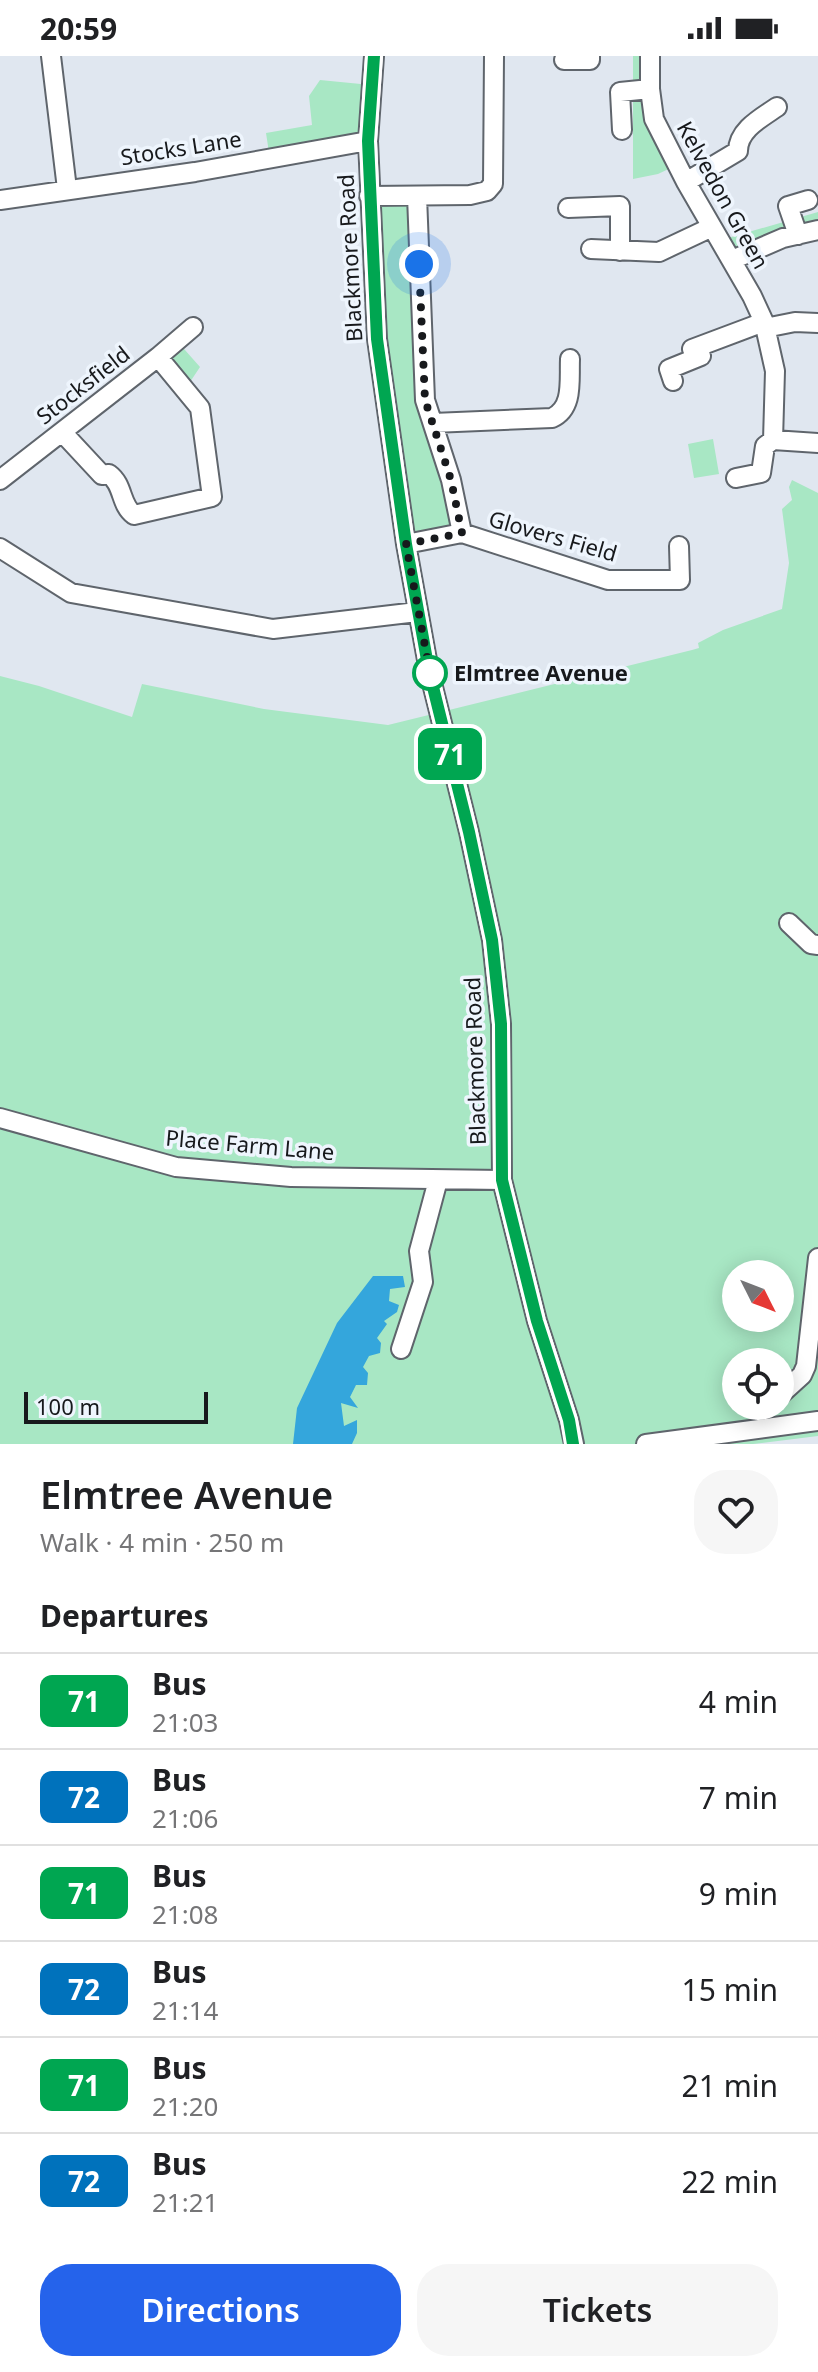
<!DOCTYPE html>
<html lang="en">
<head>
<meta charset="utf-8">
<style>
	:root { --surface:#fff; --page:#f6f6f6; --text:#202124; --muted:#757577; --line:#e0e0e0; --accent:#2563eb }
	body { margin:0; font-family:"Noto Sans",sans-serif; background:var(--page); color:var(--text); height:100vh; display:flex; flex-direction:column; font-size:30px; white-space:nowrap }
	* { box-sizing:border-box; margin:0 }
	p { font-size:26px; color:var(--muted) }
	.icon { flex:none; width:44px; height:44px; fill:none; stroke:currentColor; stroke-width:2; stroke-linecap:round; stroke-linejoin:round }
	.map { position:relative; height:1388px; overflow:hidden }
	.details { display:flex; flex-direction:column; background:var(--surface); flex:1 }
	.details>* { flex:none }
	.badge { padding:0 16px; border-radius:12px; font-size:28px; line-height:52px }
	.needle { width:52px; rotate:132deg }
	.fabs { position:absolute; left:722px; top:1204px; display:grid; gap:16px }
	.fabs a { display:grid; place-items:center; width:72px; height:72px; border-radius:50%; background:var(--surface); box-shadow:0 4px 20px #0003; font-size:40px }
	.scale { position:absolute; left:24px; bottom:20px; width:184px; box-sizing:border-box; padding-left:8px; border:4px solid #17191c; border-top:0; font-size:22px; line-height:28px; white-space:nowrap; color:#17191c; -webkit-text-stroke:6px #eef5fd; paint-order:stroke }
	.you { position:absolute; width:40px; height:40px; margin:-20px; border:6px solid #fff; border-radius:50%; background:#1a73e8; box-shadow:0 0 0 12px #1a73e833 }
	.map>.badge { position:absolute; translate:-50% -50%; box-shadow:0 0 0 4px #fff }
	h2 { padding:0 40px; font-size:30px; line-height:72px }
	.round { display:grid; place-items:center; flex:none; width:84px; height:84px; border-radius:32px; background:var(--page) }
	.summary { display:flex; align-items:center; justify-content:space-between; height:136px; padding:0 40px }
	h1 { font-size:38px; font-weight:600; line-height:60px }
	.button { display:flex; gap:16px; margin-top:auto; padding:16px 40px }
	.button a { flex:1; height:92px; border-radius:32px; background:var(--accent); color:#fff; font-size:32px; font-weight:600; line-height:92px; text-align:center }
	.button a+a { background:var(--page); color:var(--text) }
	ul { padding:0; list-style:none }
	li { display:flex; align-items:center; gap:24px; height:96px; padding:0 40px; border-top:2px solid var(--line) }
	li div { flex:1 }
	li b { display:block; font-size:30px }
	li em { font-style:normal }
	li .badge { min-width:88px; font-weight:700; text-align:center }
	.status { display:flex; justify-content:space-between; align-items:center; height:56px; padding:0 40px; background:var(--surface); direction:ltr }
	.status svg { height:22px; fill:currentColor }
	.map>svg:first-child { display:block }
</style>
</head>
<body>
<div class="status"><b>20:59</b><svg viewBox="0 0 49 12"><path d="M0 12V9h3v3zM5 12V6h3v6zM10 12V3h3v9zM15 12V0h3v12zM26 1h20v11H26zM47 4h2v5h-2z"/></svg></div>
<div class="map">
<svg width="818" height="1388" viewBox="0 0 818 1388">
	<rect width="100%" height="100%" fill="#e0e7f0"/>
	<path fill="#a8e7c4" fill-rule="evenodd" d="M633,0h17v33l27,76 -19,9 -25,5z
		M320,24l51,5 -3,56 -98,18 -4,-26 46,-8 -3,-29z
		M369,140h48l8,204 37,133 -56,11z
		M818,156v18l-86,30 -11,-20z
		M177,285l23,26 -14,21 -28,-31z
		M713,383l6,35 -25,4 -6,-34z
		M792,424l26,13v943l-65,8h-753v-768l39,10 93,31 10,-33 122,25 124,16 304,-75 7,-2 -1,-5 25,-13 59,-21 7,-46 -7,-54 10,-9 -3,-13zM736,1218h44v44h-44zM736,1306h44v44h-44z"/>
	<path fill="#34a6dc" d="M373,1220h30l2,11 -15,2 -1,12 10,4 -2,7 -13,9 3,3 -10,14 4,5 -1,10 -11,3 -6,11 5,6 -1,12h-11l-6,12 8,11 -17,-5 3,23 13,-6v13l-5,11h-59l4,-36 40,-85z"/>
	<g fill="none" stroke-linecap="round" stroke-linejoin="round">
		<defs>
			<path id="minor" d="M51,0l16,133
				M374,0l-6,85 9,198 29,205 23,127 40,161 23,108 9,84 1,156 35,141 32,99 5,24
				M650,0v33l4,30 32,63 66,114 12,26 11,49 -2,69
				M564,4h26v-4
				M622,74l-2,-38 30,-3
				M686,126l52,-31c0,-21 23,-33 39,-44
				M369,140l101,-1 17,-4 6,-7 1,-128
				M0,144l195,-28 173,-31
				M568,152l52,-2v45
				M798,179l-10,-29 20,-6
				M591,193l68,3 53,-25
				M732,204l51,-22 35,-8
				M765,272l30,-6 23,1
				M692,293l72,-27
				M673,325l-4,-12 32,-13 -3,-9
				M433,367l119,-5c22,-10 17,-38 18,-59
				M62,376l40,43 7,-1c15,11 11,31 25,41l78,-18 -12,-89 -42,-51
				M773,384l45,3
				M736,422l25,-5 4,-27 8,-6
				M0,424l158,-123 35,-30
				M462,477l146,47h72l-1,-34
				M406,488l56,-11 -11,-53 -26,-80 -8,-204
				M0,492l71,45 202,36 144,-17
				M789,867l22,21 7,1
				M0,1062l176,49 115,10 211,3
				M401,1293l22,-67 -4,-31 19,-71
				M780,1339l22,-20 4,-9 12,-108
				M646,1388l172,-23"/>
		</defs>
		<use href="#minor" stroke="#5f656c" stroke-width="22"/>
		<use href="#minor" stroke="#fff" stroke-width="18"/>
	</g>
	<g fill="none" stroke-linecap="round" stroke-linejoin="round">
		<defs>
			<path id="line" d="M374,0l-6,85 9,198 29,205 23,127 40,161 23,108 9,84 1,156 35,141 32,99 4,24"/>
		</defs>
		<use href="#line" stroke="#fff" stroke-width="18"/>
		<use href="#line" stroke="#00a651" stroke-width="12"/>
		<path stroke="#17191c" stroke-width="8" stroke-dasharray="0 14.4" d="M419,208l6,136 26,80 11,53 -56,11 24,129"/>
	</g>
	<circle fill="#fff" stroke="#00a651" stroke-width="4" cx="430" cy="617" r="16"/>
	<g text-anchor="middle" stroke-width="7" stroke-linejoin="round" paint-order="stroke">
		<g font-size="22" fill="#17191c" stroke="#eef5fd">
			<text transform="translate(181 92) rotate(-9)" y="8">Stocks Lane</text>
			<text transform="translate(723 139) rotate(61)" y="8">Kelvedon Green</text>
			<text transform="translate(350 202) rotate(-93)" y="8">Blackmore Road</text>
			<text transform="translate(83 329) rotate(-38)" y="8">Stocksfield</text>
			<text transform="translate(553 480) rotate(16)" y="8">Glovers Field</text>
			<text transform="translate(475 1005) rotate(-92)" y="8">Blackmore Road</text>
			<text transform="translate(250 1089) rotate(5)" y="8">Place Farm Lane</text>
		</g>
		<g font-size="22" font-weight="bold" fill="#17191c" stroke="#eef5fd" text-anchor="start">
			<text x="454" y="625">Elmtree Avenue</text>
		</g>
	</g>
</svg>
<div class="fabs">
<a><svg class="needle" viewBox="-14 -14 28 28"><path d="M0-13l5 13h-10z" fill="#e53935"/><path d="M0 13l5-13h-10z" fill="#757577"/></svg></a>
<a><svg class="icon" aria-label="locate" viewBox="0 0 24 24"><circle cx="12" cy="12" r="6"/><path d="M12 2v4M12 18v4M2 12h4M18 12h4"/></svg></a>
</div>
<div class="scale">100 m</div>
<div class="you" style="left:419px;top:208px"></div>
<b class="badge" style="left:450px;top:698px;background:#00a651;color:#fff">71</b>
</div>
<section class="details">
<div class="summary"><div><h1>Elmtree Avenue</h1><p>Walk · 4 min · 250 m</p></div><a class="round"><svg class="icon" aria-label="heart" viewBox="0 0 24 24"><path d="M12 20l-8-8c-3-5 5-10 8-4 3-6 11-1 8 4z"/></svg></a></div>
<h2>Departures</h2>
<ul>
<li><span class="badge" style="background:#00a651;color:#fff">71</span><div><b>Bus</b><p>21:03</p></div><em>4 min</em></li>
<li><span class="badge" style="background:#0072bc;color:#fff">72</span><div><b>Bus</b><p>21:06</p></div><em>7 min</em></li>
<li><span class="badge" style="background:#00a651;color:#fff">71</span><div><b>Bus</b><p>21:08</p></div><em>9 min</em></li>
<li><span class="badge" style="background:#0072bc;color:#fff">72</span><div><b>Bus</b><p>21:14</p></div><em>15 min</em></li>
<li><span class="badge" style="background:#00a651;color:#fff">71</span><div><b>Bus</b><p>21:20</p></div><em>21 min</em></li>
<li><span class="badge" style="background:#0072bc;color:#fff">72</span><div><b>Bus</b><p>21:21</p></div><em>22 min</em></li>
</ul>
<div class="button"><a>Directions</a><a>Tickets</a></div>
</section>
</body>
</html>
